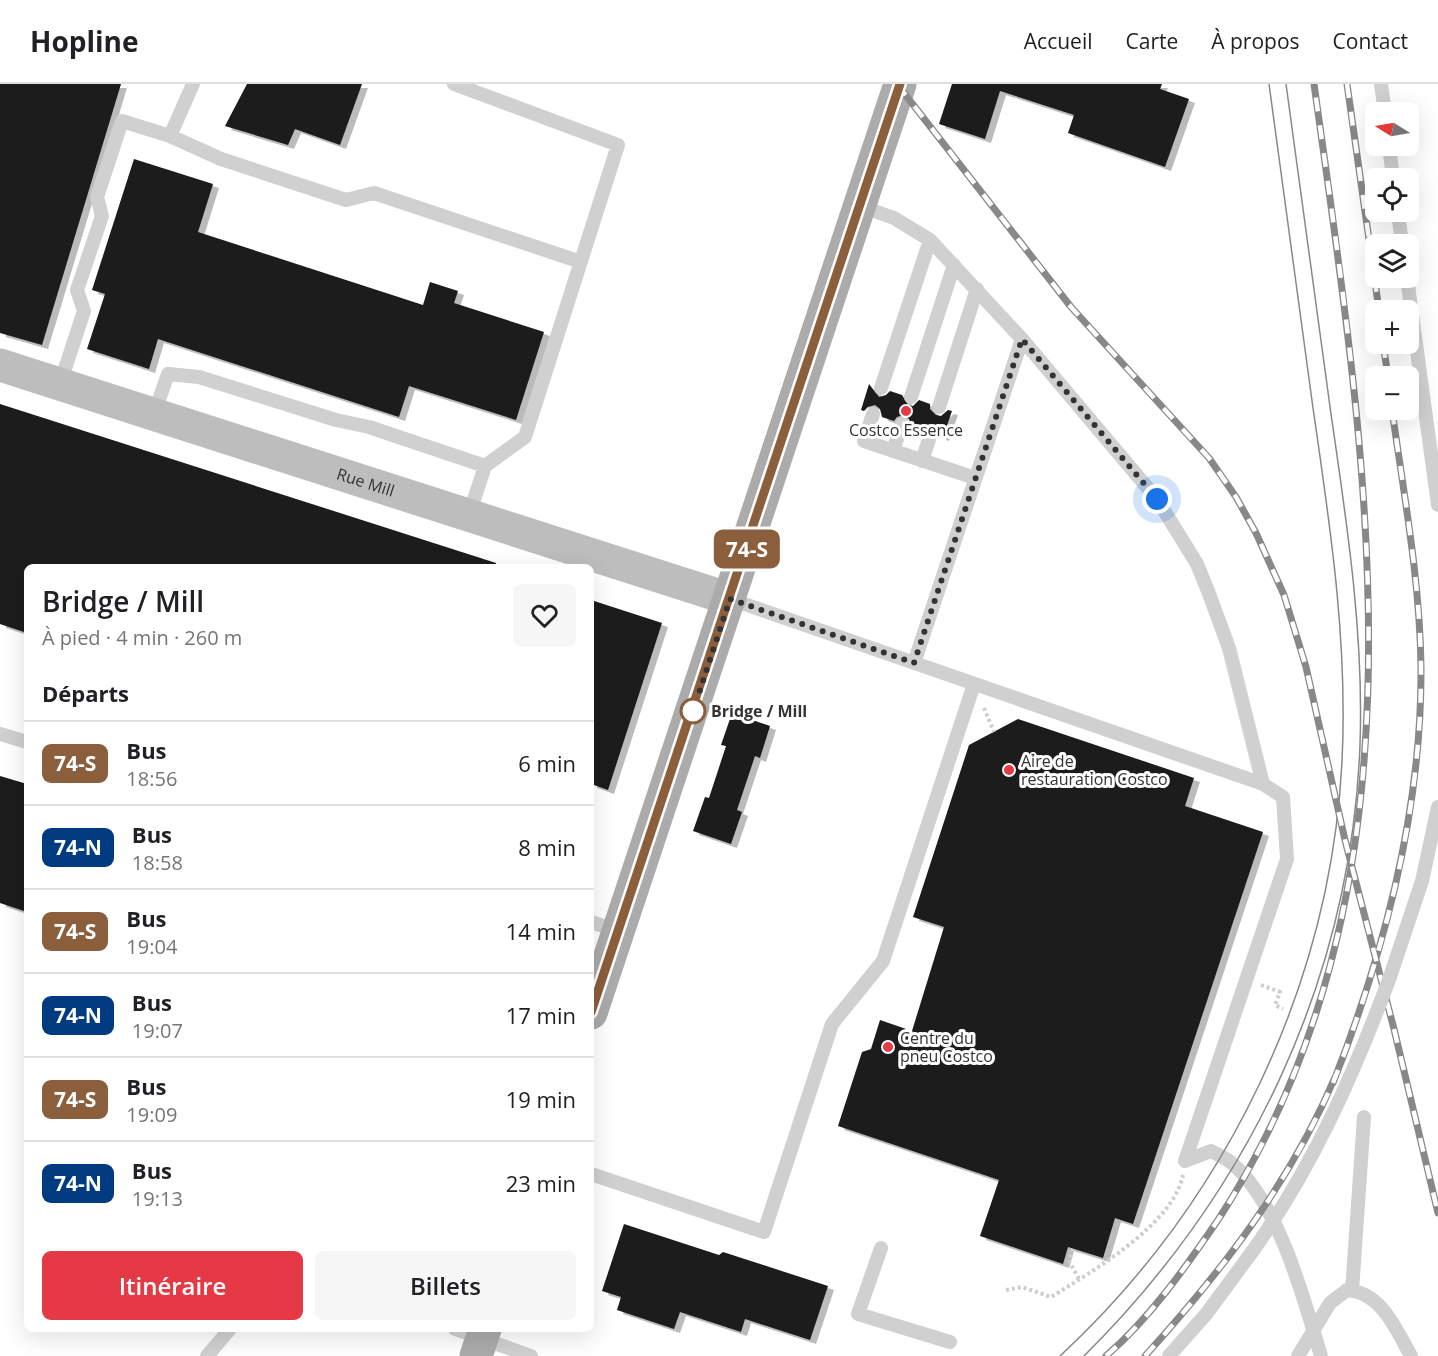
<!DOCTYPE html>
<html lang="fr">
<head>
<meta charset="utf-8">
<style>
	:root { --surface:#fff; --page:#f6f6f6; --text:#202124; --muted:#757577; --line:#e0e0e0; --accent:#e63946 }
	body { margin:0; font-family:"Open Sans",sans-serif; background:var(--page); color:var(--text); height:100vh; display:flex; flex-direction:column; font-size:22px; white-space:nowrap }
	* { box-sizing:border-box; margin:0 }
	p { font-size:20px; color:var(--muted) }
	.icon { flex:none; width:33px; height:33px; fill:none; stroke:currentColor; stroke-width:2; stroke-linecap:round; stroke-linejoin:round }
	.map { position:relative; flex:1; overflow:hidden }
	.panel { position:absolute; left:24px; top:480px; width:570px; height:768px; display:flex; flex-direction:column; background:var(--surface); border-radius:9px; box-shadow:0 6px 24px #0002 }
	.panel>* { flex:none }
	.badge { padding:0 12px; border-radius:9px; font-size:21px; line-height:39px }
	.needle { width:39px; rotate:281deg }
	.fabs { position:absolute; left:1365px; top:18px; display:grid; gap:12px }
	.fabs a { display:grid; place-items:center; width:54px; height:54px; border-radius:9px; background:var(--surface); box-shadow:0 6px 24px #0002; font-size:30px }
	.you { position:absolute; width:30px; height:30px; margin:-15px; border:4px solid #fff; border-radius:50%; background:#1a73e8; box-shadow:0 0 0 9px #1a73e833 }
	.map>.badge { position:absolute; translate:-50% -50%; box-shadow:0 0 0 3px #fff }
	h2 { padding:0 18px; font-size:22px; line-height:54px }
	.round { display:grid; place-items:center; flex:none; width:63px; height:63px; border-radius:9px; background:var(--page) }
	.headline { display:flex; align-items:center; justify-content:space-between; height:102px; padding:0 18px }
	h1 { font-size:28px; font-weight:600; line-height:45px }
	.primary-button { display:flex; gap:12px; margin-top:auto; padding:12px 18px }
	.primary-button a { flex:1; height:69px; border-radius:9px; background:var(--accent); color:#fff; font-size:24px; font-weight:600; line-height:69px; text-align:center }
	.primary-button a+a { background:var(--page); color:var(--text) }
	ul { padding:0; list-style:none }
	li { display:flex; align-items:center; gap:18px; height:84px; padding:0 18px; border-top:2px solid var(--line) }
	li div { flex:1 }
	li b { display:block; font-size:22px }
	li em { font-style:normal }
	li .badge { min-width:66px; font-weight:700; text-align:center }
	header { display:flex; align-items:center; gap:36px; box-sizing:border-box; height:84px; padding:0 30px; background:var(--surface); border-bottom:2px solid var(--line) }
	header strong { font-size:28px }
	nav { display:flex; gap:33px; margin-inline-start:auto; font-size:21px }
	.map>svg:first-child { display:block }
</style>
</head>
<body>
<header>
<strong>Hopline</strong>
<nav><a>Accueil</a><a>Carte</a><a>À propos</a><a>Contact</a></nav>
</header>
<div class="map">
<svg width="1438" height="1272" viewBox="0 0 1438 1272">
	<defs>
		<filter id="shadow"><feDropShadow dx="6" dy="4" stdDeviation="0" flood-color="#0004"/></filter>
	</defs>
	<rect width="100%" height="100%" fill="#fff"/>
	<path fill="#1a1a1a" filter="url(#shadow)" d="M0,0h121l-79,261 -42,-12z
		M247,0h115l-22,61 -45,-16 -7,16 -63,-19z
		M952,0h210l-2,5 29,10 -24,68 -97,-34 6,-18 -74,-24 -15,48 -46,-15z
		M134,75l79,25 -15,48 225,73 7,-23 28,9 -4,12 90,29 -28,88 -107,-34 -10,31 -241,-78 -9,30 -62,-20 18,-55 -13,-4z
		M869,300l10,13 7,-2 4,-4 12,4 6,10 5,1 6,-6 11,4v5l6,6 5,1 7,-6 4,1 -9,26 -3,-1v-5l-6,-6 -5,-1 -7,6 -11,-4 -2,-7 -5,-4 -7,2 -3,4 -12,-4 -2,-8 -5,-4 -7,2 -4,4 -3,-1z
		M0,320l496,159v4h-469v66l-27,-9z
		M591,516l71,23 -54,167 -17,-6z
		M732,629l38,13 -10,32 -5,-2 -18,54 5,2 -11,32 -38,-13 12,-34 4,1 17,-52 -5,-1z
		M1018,635l176,59 -9,28 78,26 -130,392 -18,-6 -12,40 -35,-11 -5,17 -83,-28 19,-56 -161,-54 24,-74 9,-3 9,-29 32,11 32,-104 -31,-10 56,-172z
		M0,692l27,8v128l-27,-9z
		M624,1140l95,31 4,-3 105,34 -18,54 -65,-21 -4,13 -61,-20 -6,17 -57,-19 4,-13 -19,-6z"/>
	<g fill="none" stroke-linecap="round" stroke-linejoin="round">
		<path stroke="#cdcdcd" stroke-width="4" stroke-dasharray="3 3" stroke-linecap="butt" d="M984,624l10,24
			M1261,901l19,7 -5,13 8,4
			M1073,1165l-4,12 10,18
			M1006,1206l16,-3 29,10c40,-25 122,-72 132,-122"/>
		<path stroke="#d0d0d0" stroke-width="14" d="M454,0l164,61 -93,292 -40,29
			M1381,0l4,28
			M170,52l23,-52
			M1389,62l4,32
			M860,122l34,12 36,22 92,99 135,160 40,65 11,27 21,57 34,136
			M1398,128l4,32
			M1407,194l31,227
			M60,300l24,-73 -7,-21 25,-74 -5,-19 25,-76 48,15 51,23 125,41 28,-7 207,69
			M881,304l49,-148
			M911,313l43,-132
			M939,323l38,-118
			M154,330l14,-40 31,3 137,43 33,7 116,39 -16,49
			M873,330l-9,27 111,37
			M893,367l9,-27
			M922,377l9,-28
			M730,515l533,185 20,13 4,62 -102,302
			M914,579l108,-324
			M0,650l27,8
			M591,838l28,9
			M1390,893l32,-96 16,-74
			M1185,1077l26,-10c7,4 17,8 23,14 45,40 70,134 87,191
			M591,1090l173,58 68,-208 51,-63 91,-277
			M881,1164l-23,66 92,28
			M1352,1207l12,-174
			M455,1245l76,27
			M207,1272l23,-27
			M1169,1272l38,-43 45,-61
			M1298,1272l32,-53 17,-13c34,2 49,39 64,66"/>
		<path stroke="#bdbdbd" stroke-width="33" id="s1" d="M0,281l730,234"/>
		<path stroke="#ababab" stroke-width="33" d="M591,929l309,-929
			M476,1272l9,-27"/>
		<path stroke="#888" stroke-width="1.5" d="M1060,1272c165,-153 271,-370 282,-595 6,-119 -12,-236 -29,-353 -15,-108 -29,-216 -44,-324
			M1084,1272c165,-164 267,-376 276,-611 4,-111 -13,-221 -29,-331 -15,-110 -30,-220 -45,-330"/>
		<defs>
			<path id="rail" d="M897,0l174,223 138,151 27,39 20,36 28,62 22,72 39,173 49,189 44,184
				M1347,0l32,226
				M1383,260l5,32
				M1333,999c52,-132 89,-274 88,-416 -1,-86 -17,-172 -29,-257
				M1106,1272c44,-38 79,-88 112,-136 220,-338 149,-756 96,-1136
				M1145,1272c77,-85 146,-174 191,-281"/>
		</defs>
		<use href="#rail" stroke="#888" stroke-width="7"/>
		<use href="#rail" stroke="#fff" stroke-width="4.5" stroke-dasharray="14" stroke-linecap="butt"/>
		<path stroke="#d0d0d0" stroke-width="14" d="M1252,1168c61,-85 102,-178 138,-275"/>
	</g>
	<g fill="none" stroke-linecap="round" stroke-linejoin="round">
		<defs>
			<path id="line" d="M591,928l309,-928"/>
		</defs>
		<use href="#line" stroke="#fff" stroke-width="14"/>
		<use href="#line" stroke="#8b5e3c" stroke-width="9"/>
		<path stroke="#333" stroke-width="6" stroke-dasharray="0 10.8" d="M693,627l37,-112 184,64 108,-324 135,160"/>
	</g>
	<g fill="#e63946" stroke="#fff" stroke-width="2">
		<circle cx="906" cy="327" r="6"/>
		<circle cx="1009" cy="686" r="6"/>
		<circle cx="888" cy="963" r="6"/>
	</g>
	<circle fill="#fff" stroke="#8b5e3c" stroke-width="3" cx="693" cy="627" r="12"/>
	<g text-anchor="middle" stroke-width="6" stroke-linejoin="round" paint-order="stroke">
		<g font-size="16" fill="#333" stroke="#fff" text-anchor="start">
			<text x="906" y="352" text-anchor="middle">Costco Essence</text>
			<text x="1021" y="683">Aire de<tspan x="1021" dy="18">restauration Costco</tspan></text>
			<text x="900" y="960">Centre du<tspan x="900" dy="18">pneu Costco</tspan></text>
		</g>
		<g font-size="16" fill="#333" stroke="#fff">
			<text dy="6" stroke="none"><textPath href="#s1" startOffset="384">Rue Mill</textPath></text>
		</g>
		<g font-size="16" font-weight="bold" fill="#333" stroke="#fff" text-anchor="start">
			<text x="711" y="633">Bridge / Mill</text>
		</g>
	</g>
</svg>
<div class="fabs">
<a><svg class="needle" viewBox="-14 -14 28 28"><path d="M0-13l5 13h-10z" fill="#e53935"/><path d="M0 13l5-13h-10z" fill="#757577"/></svg></a>
<a><svg class="icon" aria-label="locate" viewBox="0 0 24 24"><circle cx="12" cy="12" r="6"/><path d="M12 2v4M12 18v4M2 12h4M18 12h4"/></svg></a>
<a><svg class="icon" aria-label="layers" viewBox="0 0 24 24"><path d="M12 4l9 5-9 5-9-5zM3 14l9 5 9-5"/></svg></a>
<a>+</a>
<a>−</a>
</div>
<div class="you" style="left:1157px;top:415px"></div>
<b class="badge" style="left:747px;top:465px;background:#8b5e3c;color:#fff">74-S</b>
<section class="panel">
<div class="headline"><div><h1>Bridge / Mill</h1><p>À pied · 4 min · 260 m</p></div><a class="round"><svg class="icon" aria-label="heart" viewBox="0 0 24 24"><path d="M12 20l-8-8c-3-5 5-10 8-4 3-6 11-1 8 4z"/></svg></a></div>
<h2>Départs</h2>
<ul>
<li><span class="badge" style="background:#8b5e3c;color:#fff">74-S</span><div><b>Bus</b><p>18:56</p></div><em>6 min</em></li>
<li><span class="badge" style="background:#003b80;color:#fff">74-N</span><div><b>Bus</b><p>18:58</p></div><em>8 min</em></li>
<li><span class="badge" style="background:#8b5e3c;color:#fff">74-S</span><div><b>Bus</b><p>19:04</p></div><em>14 min</em></li>
<li><span class="badge" style="background:#003b80;color:#fff">74-N</span><div><b>Bus</b><p>19:07</p></div><em>17 min</em></li>
<li><span class="badge" style="background:#8b5e3c;color:#fff">74-S</span><div><b>Bus</b><p>19:09</p></div><em>19 min</em></li>
<li><span class="badge" style="background:#003b80;color:#fff">74-N</span><div><b>Bus</b><p>19:13</p></div><em>23 min</em></li>
</ul>
<div class="primary-button"><a>Itinéraire</a><a>Billets</a></div>
</section>
</div>
</body>
</html>
